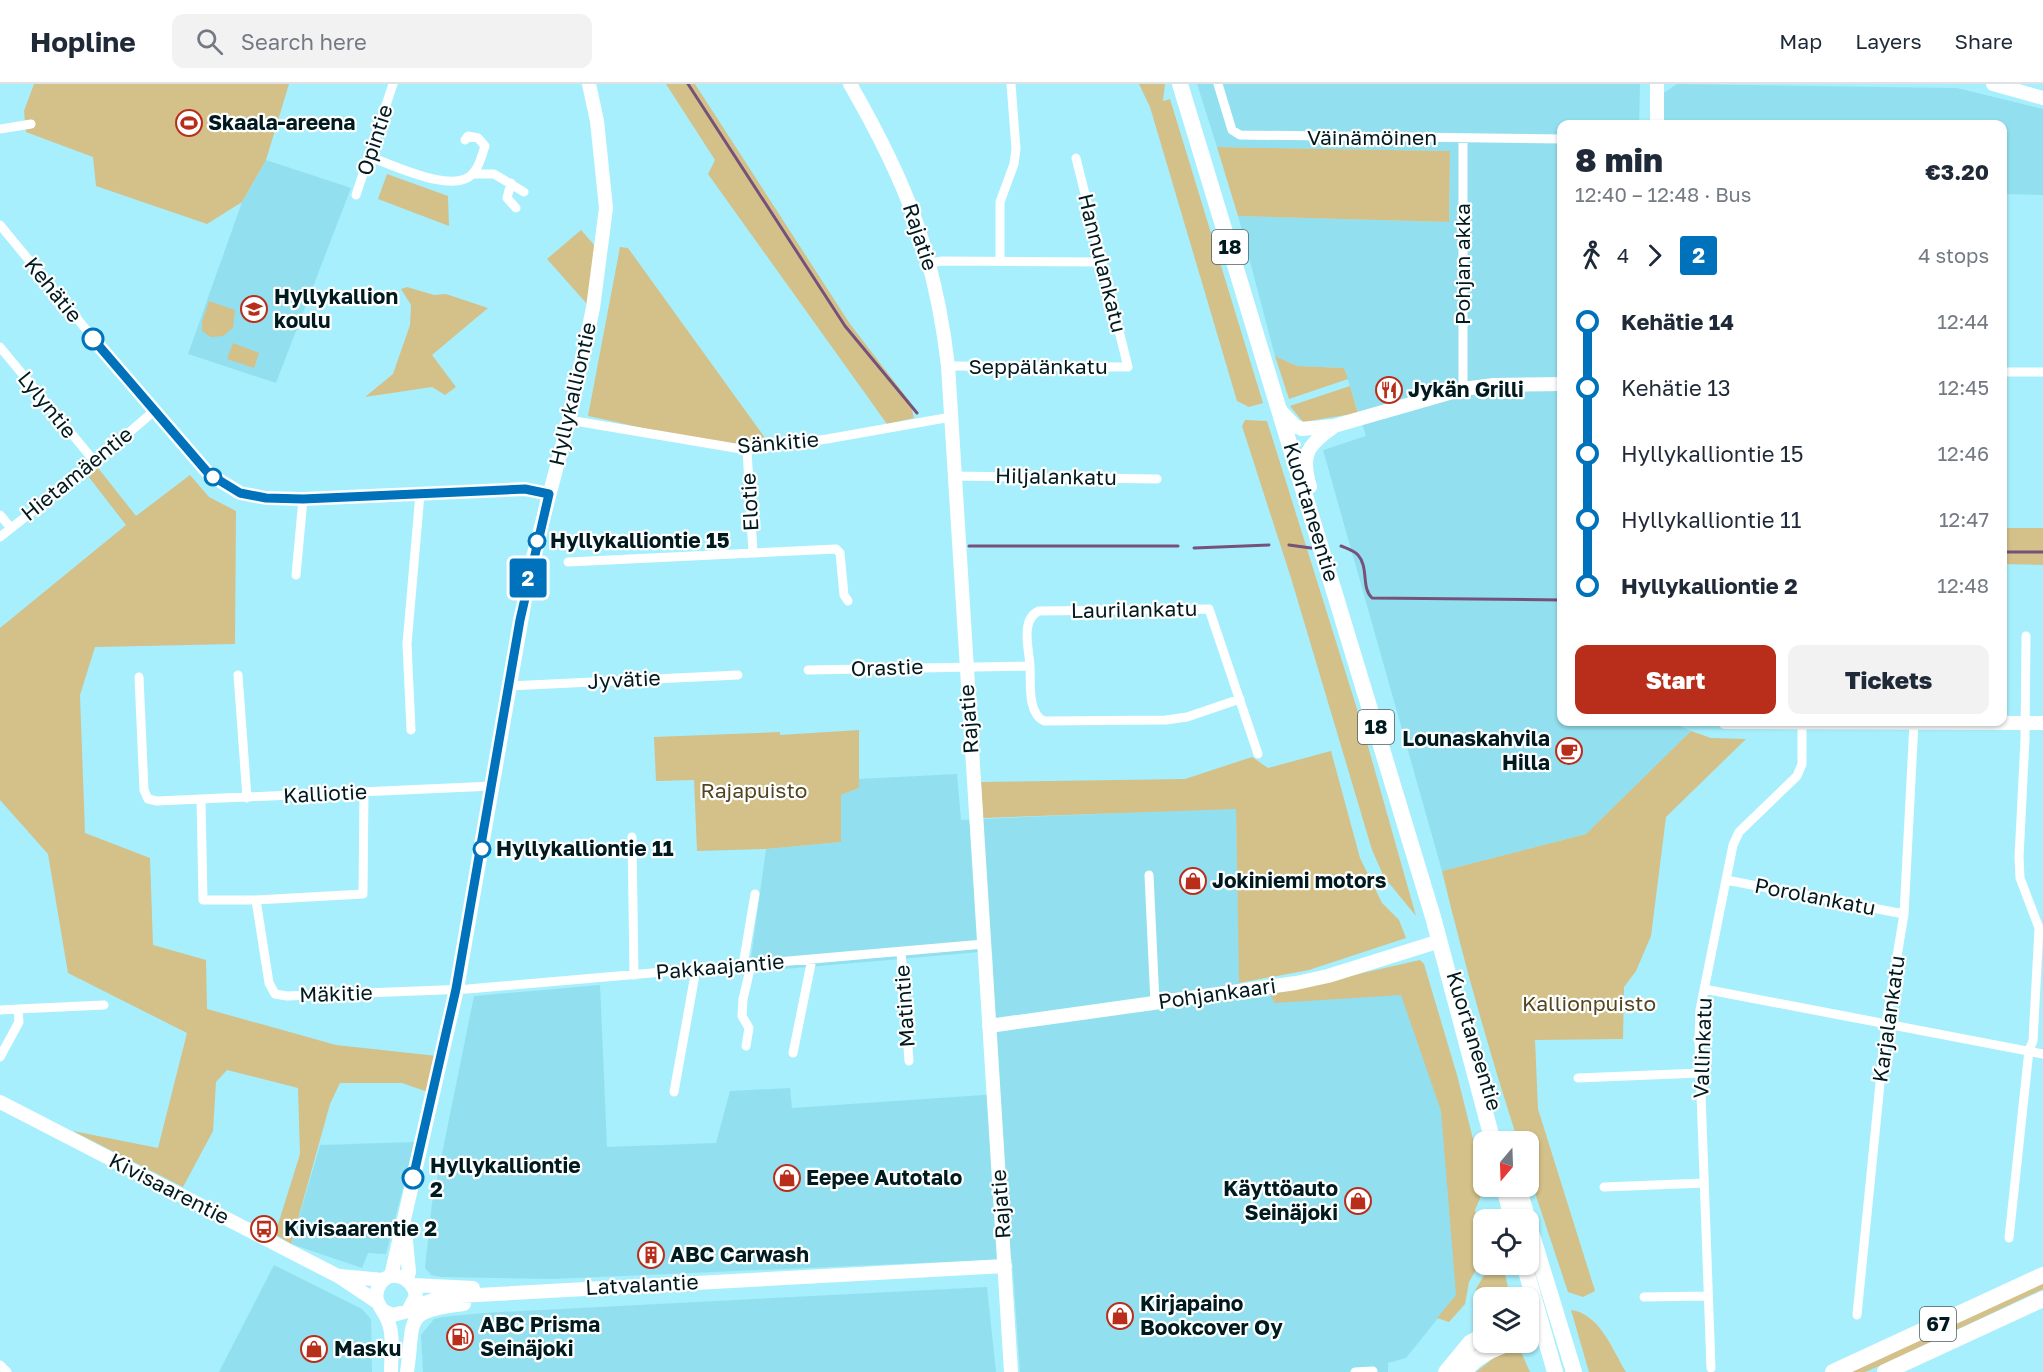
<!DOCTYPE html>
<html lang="en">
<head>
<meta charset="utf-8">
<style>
	:root { --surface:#fff; --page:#f2f2f3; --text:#1f2937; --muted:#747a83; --line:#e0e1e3; --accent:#b92d1b }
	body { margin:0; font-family:"Golos Text",sans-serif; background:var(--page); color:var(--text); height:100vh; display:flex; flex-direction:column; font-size:22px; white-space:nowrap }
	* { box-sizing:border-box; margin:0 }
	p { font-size:20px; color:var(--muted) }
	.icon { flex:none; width:33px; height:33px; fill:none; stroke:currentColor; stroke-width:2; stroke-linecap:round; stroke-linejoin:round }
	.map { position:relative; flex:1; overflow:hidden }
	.side { position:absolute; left:1557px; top:36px; width:450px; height:606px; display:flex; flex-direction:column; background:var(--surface); border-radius:12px; box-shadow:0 2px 4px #0004 }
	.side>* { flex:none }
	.badge { padding:0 12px; border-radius:4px; font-size:21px; line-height:39px }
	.needle { width:39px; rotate:199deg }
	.controls { position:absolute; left:1473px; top:1047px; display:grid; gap:12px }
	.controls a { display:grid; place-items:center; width:66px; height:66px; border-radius:12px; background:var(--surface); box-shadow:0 2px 4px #0004; font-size:30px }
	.map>.badge { position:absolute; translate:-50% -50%; box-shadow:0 0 0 3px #fff }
	.legs { display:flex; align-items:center; gap:9px; height:66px; padding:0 18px; font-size:20px }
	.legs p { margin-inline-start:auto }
	.head { display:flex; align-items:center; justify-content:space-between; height:102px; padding:0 18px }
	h1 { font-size:33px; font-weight:800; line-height:45px }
	.button { display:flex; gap:12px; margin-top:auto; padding:12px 18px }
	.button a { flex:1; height:69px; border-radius:12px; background:var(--accent); color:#fff; font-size:24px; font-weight:800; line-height:69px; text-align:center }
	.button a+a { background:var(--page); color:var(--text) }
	ul { padding:0 18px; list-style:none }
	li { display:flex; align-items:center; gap:21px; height:66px; font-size:22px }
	li i { display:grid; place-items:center; width:9px; height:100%; margin:0 8px; background:currentColor }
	li i::after { content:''; width:15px; height:15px; margin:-8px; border:4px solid; border-radius:50%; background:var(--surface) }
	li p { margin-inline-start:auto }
	li:first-child i { background:linear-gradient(#0000 50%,currentColor 0) }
	li:last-child i { background:linear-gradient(currentColor 50%,#0000 0) }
	header { display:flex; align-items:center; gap:36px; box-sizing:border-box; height:84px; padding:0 30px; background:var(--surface); border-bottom:2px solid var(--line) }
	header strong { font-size:28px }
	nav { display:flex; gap:33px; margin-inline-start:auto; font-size:21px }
	.search { width:420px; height:54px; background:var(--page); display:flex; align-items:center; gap:15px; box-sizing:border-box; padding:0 21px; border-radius:12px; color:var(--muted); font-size:22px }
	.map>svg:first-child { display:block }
</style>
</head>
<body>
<header>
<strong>Hopline</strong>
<div class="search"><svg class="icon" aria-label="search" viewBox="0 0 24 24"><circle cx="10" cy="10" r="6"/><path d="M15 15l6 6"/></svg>Search here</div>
<nav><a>Map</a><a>Layers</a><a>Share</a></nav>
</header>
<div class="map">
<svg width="2043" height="1288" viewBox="0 0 2043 1288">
	<rect width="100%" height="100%" fill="#a7effc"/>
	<path fill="#92e0ef" d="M1197,0h443l-1,40h-77v598h109l20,9 -105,103 -144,37 -119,-421 43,-14 -22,-68 -47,-2 -22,-10 -37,-140 211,6 1,-71 -233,-4z
		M1677,0l280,4 86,21v86l-40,-1 -1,-70h-340v-30z
		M266,76l85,28 -75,195 -88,-29 54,-152z
		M957,690l4,46 275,-12 4,192 169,-23 48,134 7,175 -58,72 -18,5v9h-368l-8,-113 -459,20 -112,-2 -10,-2 -6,-7 7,-65 42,-207 126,-11 7,162 109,-4 14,-52 60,-3 2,20 206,-14 -6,-143 -243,21 17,-123 75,-7v-47l18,-7v-9z
		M415,1058l-29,112 -18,-1 -6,15 -71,-24 29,-99z
		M274,1181l88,44 9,10 1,53h-153z
		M987,1203l9,85h-573l-2,-37 13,-16 9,-2 40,-4z"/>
	<path fill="#d4c089" d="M34,0h255l-23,76 -24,42 -35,22 -111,-38 -3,-29 -67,-25 -2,-21z
		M666,0h29l155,240 60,78 4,16 -27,6 -179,-250 7,-14z
		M1139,0h26l-2,17 7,-2 93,304 -14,4 -12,-6 -87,-294z
		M1217,63l233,4 -1,71 -211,-6z
		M387,90l61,22 1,30 -71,-27z
		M581,146l15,17 -9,57 -40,-45z
		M620,163l8,1 140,194c-51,8 -128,-16 -180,-26z
		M407,203l27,8 12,-1 42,14 -56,47 24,32 -11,8 -13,-8 -67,10 28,-23 17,-49 1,-20 -10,-16z
		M209,217l26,9 -2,18 -10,8 -12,1 -9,-6v-9z
		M233,259l26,10 -5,15 -27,-9z
		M1275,272l22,10 47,2 4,11 -59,20z
		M1350,302l8,27 -55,9 -13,-16z
		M1245,336l22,1 95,304 54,191 -32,-39 -12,-27 -81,-272 -49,-152z
		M98,384l38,48 54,-41 19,22 27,14 -1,133 -140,3 -15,48 5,138 65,25 3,87 53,15 1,49 129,36 101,11 -9,36 -26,-9h-62l-10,21 -39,140 -16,-10 25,-80 -2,-66 -71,-18 -11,12 -3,49 -30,56 -110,-56 85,17 29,-115 -119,-60 -20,-119 -48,-54v-172l126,-103 -38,-49z
		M2002,444h41v37l-40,-1z
		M859,646v58l-18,7v47l-75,7 -69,2 -3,-71 -38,1 -2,-44 126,-5v3z
		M1691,647l20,7 35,1 -80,78 -15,119 -15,35 -12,16 -1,52 -88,1 3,69 57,182 -12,6 -15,-5 -39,-117 -1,-33 -10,-1c-29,-89 -54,-179 -76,-270l144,-37z
		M1331,667l29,107 22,45 17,17 7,18 -97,32 -70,13 -3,-174 -253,9 -2,-36 204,-3 67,-22 16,11z
		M1420,876l4,4 33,111 28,112 -10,23 8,48 -14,24 -4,22 -16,18 -12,-4 19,-23 -15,-184 -40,-116 -126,8 -5,-9z
		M1490,1181h13l7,32 -26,1 -1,3h-5l-3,-2 1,-10z
		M2043,1196v9l-159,75 -19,8h-22z
		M1571,1226c29,4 41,39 55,62h-37z
		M1509,1268h12l9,20h-54l19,-15z"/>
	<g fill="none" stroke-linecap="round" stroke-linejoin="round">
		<path stroke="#76527a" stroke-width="3" d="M688,0l157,242 72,87
			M1289,461l22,3
			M969,462h209
			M1341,462c5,2 14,5 17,9 11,12 3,33 14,43l190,2
			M1194,464l75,-3
			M2002,468h41"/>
		<path stroke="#fff" stroke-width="9" d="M1218,0l14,46 8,5 322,4
			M0,45l31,-5
			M368,72c23,8 89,41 106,16 6,-7 8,-18 11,-26l-7,-8 -10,-2 -3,4
			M474,90h20l30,18
			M511,99l-4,15 9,10
			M356,111l37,-111
			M0,141l178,216 31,33 13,10 18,9 26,5 37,1 221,-9 25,4
			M1000,177v-59l14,-38 2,-15 -5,-65
			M930,179l12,-2 160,1
			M0,263l95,115
			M948,282l180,1 -52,-209
			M2002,288h41
			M1463,305v-251
			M569,336l178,30 80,-11 124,-22
			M747,366l6,103
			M954,392l203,3
			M0,431l11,13
			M0,453l95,-75 59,-51
			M568,478l268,-13 4,4 4,42 4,6
			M296,491l7,-76
			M1030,582c-1,-17 -10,-47 9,-55l170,-2 49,145
			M808,586l222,-4c1,17 -3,47 14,55l122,-1 21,-3 53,-18
			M238,591l9,123
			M139,593l5,113 4,9 9,2 336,-15
			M509,602l229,-11
			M411,646l-4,-86 13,-150
			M201,715l2,101h53l107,-6 1,-103
			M632,753l2,138
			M1149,791l6,128
			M1726,796l178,34
			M256,816l13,83 6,11 12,2 181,-7 516,-45
			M901,868l8,109
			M743,881l12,-71
			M1704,905l339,65
			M0,926l18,-1
			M746,962l3,-18 -7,-12 1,-17 8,-34
			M793,969l19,-94
			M0,973l19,-35 -1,-13 86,-4
			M1578,994l122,-5
			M674,1008l22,-123
			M1604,1103l100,-4
			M2009,1154l20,-188 4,-9 6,-113 -19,-50 -1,-21 6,-117 1,-104
			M1644,1213l64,-1
			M1857,1231l29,-292 18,-109 10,-191
			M0,1281l7,7
			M1711,1284l-12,-329 1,-29 33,-165 6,-13 58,-56 5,-12v-42
			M1355,1288l18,-1"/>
		<path stroke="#fff" stroke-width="14" d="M850,0c56,97 85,170 98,282l63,1006
			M1993,0l50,14
			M1657,40v-40
			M1280,326l15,16 7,3 32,-3 129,-37 31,-4 68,-1
			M1310,403c-9,-31 -4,-41 22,-59
			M1725,638l318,1
			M989,942l307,-43 32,-7 112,-35
			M0,1018l338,174 39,26
			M405,1147l4,41 -2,7
			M340,1192l43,4
			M391,1192l66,-287 74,-424 38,-145 24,-112 13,-100 -9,-87 -8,-37
			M413,1201l60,3
			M411,1224l30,-11 564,-31
			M382,1226l11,5 15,-4 8,-15c-2,-19 -29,-30 -38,-8 -6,14 6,21 10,33 6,15 3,35 3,51
			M407,1288c8,-52 -6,-61 57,-68"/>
		<path stroke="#fff" stroke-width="16" d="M1180,0l253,833 60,225
			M1504,1102l8,34
			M1518,1102l10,34
			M1528,1138l46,150
			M1524,1180l31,108
			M1446,1288l24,-29 14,-8
			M1464,1288c13,-17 29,-23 48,-30
			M1833,1288l210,-97
			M1885,1288l158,-73"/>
	</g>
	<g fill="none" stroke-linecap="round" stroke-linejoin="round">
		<defs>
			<path id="line-1" d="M93,255l116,135 31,19 26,5 37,1 222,-10 24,5 -29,126 -64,369 -43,189"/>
		</defs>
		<use href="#line-1" stroke="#fff" stroke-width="14"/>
		<use href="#line-1" stroke="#0072bc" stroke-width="9"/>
	</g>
	<defs>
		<symbol id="stadium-ring" viewBox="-11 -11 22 22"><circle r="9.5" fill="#fff" stroke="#b92d1b" stroke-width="1.5"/><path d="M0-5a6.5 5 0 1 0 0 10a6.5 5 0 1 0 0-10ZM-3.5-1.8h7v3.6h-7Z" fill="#b92d1b"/></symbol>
		<symbol id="school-ring" viewBox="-11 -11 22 22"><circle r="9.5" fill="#fff" stroke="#b92d1b" stroke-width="1.5"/><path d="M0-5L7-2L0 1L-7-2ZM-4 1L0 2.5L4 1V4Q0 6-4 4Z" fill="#b92d1b"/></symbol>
		<symbol id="restaurant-ring" viewBox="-11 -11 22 22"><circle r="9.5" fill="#fff" stroke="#b92d1b" stroke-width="1.5"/><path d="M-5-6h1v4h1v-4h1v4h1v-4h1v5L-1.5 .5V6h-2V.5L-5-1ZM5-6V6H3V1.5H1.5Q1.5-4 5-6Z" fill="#b92d1b"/></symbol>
		<symbol id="cafe-ring" viewBox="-11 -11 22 22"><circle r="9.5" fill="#fff" stroke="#b92d1b" stroke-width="1.5"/><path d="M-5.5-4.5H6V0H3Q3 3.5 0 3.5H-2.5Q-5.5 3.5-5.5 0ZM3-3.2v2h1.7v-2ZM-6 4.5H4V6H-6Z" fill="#b92d1b"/></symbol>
		<symbol id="shop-ring" viewBox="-11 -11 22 22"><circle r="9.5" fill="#fff" stroke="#b92d1b" stroke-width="1.5"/><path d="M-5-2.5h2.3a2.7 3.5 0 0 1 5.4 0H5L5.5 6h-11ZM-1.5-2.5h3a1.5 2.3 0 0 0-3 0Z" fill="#b92d1b"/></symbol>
		<symbol id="bus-ring" viewBox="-11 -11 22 22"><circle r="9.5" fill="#fff" stroke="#b92d1b" stroke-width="1.5"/><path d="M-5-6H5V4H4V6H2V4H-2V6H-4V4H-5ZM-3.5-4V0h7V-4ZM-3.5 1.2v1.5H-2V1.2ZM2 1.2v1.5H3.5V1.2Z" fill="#b92d1b"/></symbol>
		<symbol id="building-ring" viewBox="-11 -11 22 22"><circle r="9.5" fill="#fff" stroke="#b92d1b" stroke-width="1.5"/><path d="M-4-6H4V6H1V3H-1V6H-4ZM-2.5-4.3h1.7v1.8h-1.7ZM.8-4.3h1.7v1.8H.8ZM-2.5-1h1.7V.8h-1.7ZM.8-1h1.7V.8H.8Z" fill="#b92d1b"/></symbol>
		<symbol id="fuel-ring" viewBox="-11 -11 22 22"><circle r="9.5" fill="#fff" stroke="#b92d1b" stroke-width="1.5"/><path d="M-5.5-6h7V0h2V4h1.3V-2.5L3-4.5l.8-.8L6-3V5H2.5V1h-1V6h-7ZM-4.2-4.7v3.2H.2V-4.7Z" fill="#b92d1b"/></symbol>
	</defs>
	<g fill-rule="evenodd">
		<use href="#stadium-ring" x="174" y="24" width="30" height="30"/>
		<use href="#school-ring" x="239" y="210" width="30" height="30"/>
		<use href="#restaurant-ring" x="1374" y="291" width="30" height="30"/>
		<use href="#cafe-ring" x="1554" y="652" width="30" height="30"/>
		<use href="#shop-ring" x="1178" y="782" width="30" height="30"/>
		<use href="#shop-ring" x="772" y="1079" width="30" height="30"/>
		<use href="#shop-ring" x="1343" y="1102" width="30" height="30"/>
		<use href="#bus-ring" x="249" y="1130" width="30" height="30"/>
		<use href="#building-ring" x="636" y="1156" width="30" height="30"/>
		<use href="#shop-ring" x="1105" y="1217" width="30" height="30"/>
		<use href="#fuel-ring" x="445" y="1238" width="30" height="30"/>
		<use href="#shop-ring" x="299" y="1250" width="30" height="30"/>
	</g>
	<g fill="#fff" stroke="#0072bc" stroke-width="3">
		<circle cx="93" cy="255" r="10"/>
		<circle cx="213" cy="393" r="8"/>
		<circle cx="537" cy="457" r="8"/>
		<circle cx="482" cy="765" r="8"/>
		<circle cx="413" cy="1094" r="10"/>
	</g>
	<g text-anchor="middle" stroke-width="4.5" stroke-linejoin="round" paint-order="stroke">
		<g fill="#fff" stroke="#4c5f63" stroke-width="1.5">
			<rect x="1212" y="146" width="36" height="34" rx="4.5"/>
			<rect x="1358" y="626" width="36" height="34" rx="4.5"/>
			<rect x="1920" y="1223" width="36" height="34" rx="4.5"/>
		</g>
		<g font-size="20" font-weight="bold" fill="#001b20">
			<text x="1230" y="170">18</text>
			<text x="1376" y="650">18</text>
			<text x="1938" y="1247">67</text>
		</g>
		<g font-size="21" font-weight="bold" fill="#001b20" stroke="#fff" text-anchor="start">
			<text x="208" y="46">Skaala-areena</text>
			<text x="274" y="220">Hyllykallion<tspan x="274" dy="24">koulu</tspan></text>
			<text x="1408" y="313">Jykän Grilli</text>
			<text x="1550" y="662" text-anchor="end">Lounaskahvila<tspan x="1550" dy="24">Hilla</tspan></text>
			<text x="1212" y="804">Jokiniemi motors</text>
			<text x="806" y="1101">Eepee Autotalo</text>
			<text x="1338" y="1112" text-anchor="end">Käyttöauto<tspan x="1338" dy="24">Seinäjoki</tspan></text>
			<text x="284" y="1152">Kivisaarentie 2</text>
			<text x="670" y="1178">ABC Carwash</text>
			<text x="1140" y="1227">Kirjapaino<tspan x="1140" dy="24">Bookcover Oy</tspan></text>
			<text x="480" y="1248">ABC Prisma<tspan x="480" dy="24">Seinäjoki</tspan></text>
			<text x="334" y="1272">Masku</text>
		</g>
		<g font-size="21" fill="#001b20" stroke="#fff">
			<text x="1372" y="61">Väinämöinen</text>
			<text transform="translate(375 56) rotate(-72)" y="7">Opintie</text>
			<text transform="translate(920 153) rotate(72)" y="7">Rajatie</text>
			<text transform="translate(1102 179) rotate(76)" y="7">Hannulankatu</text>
			<text transform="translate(1463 180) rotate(-90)" y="7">Pohjan akka</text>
			<text transform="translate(53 206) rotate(51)" y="7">Kehätie</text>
			<text x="1038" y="290">Seppälänkatu</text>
			<text transform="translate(573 310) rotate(-77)" y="7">Hyllykalliontie</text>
			<text transform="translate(47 321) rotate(51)" y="7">Lylyntie</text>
			<text transform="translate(778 359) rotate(-5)" y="7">Sänkitie</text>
			<text transform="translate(77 390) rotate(-39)" y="7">Hietamäentie</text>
			<text transform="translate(1056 393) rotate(1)" y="7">Hiljalankatu</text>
			<text transform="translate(750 418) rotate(-93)" y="7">Elotie</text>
			<text transform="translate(1311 428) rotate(73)" y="7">Kuortaneentie</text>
			<text transform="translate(1134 526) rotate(-1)" y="7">Laurilankatu</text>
			<text transform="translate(887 584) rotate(-2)" y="7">Orastie</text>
			<text transform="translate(624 596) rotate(-3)" y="7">Jyvätie</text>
			<text transform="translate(969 635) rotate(-94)" y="7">Rajatie</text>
			<text transform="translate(325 710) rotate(-3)" y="7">Kalliotie</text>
			<text transform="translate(1815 813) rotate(11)" y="7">Porolankatu</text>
			<text transform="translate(720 883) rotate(-5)" y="7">Pakkaajantie</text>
			<text transform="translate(336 910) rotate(-2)" y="7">Mäkitie</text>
			<text transform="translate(1217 910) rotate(-8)" y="7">Pohjankaari</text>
			<text transform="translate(905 922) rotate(-94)" y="7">Matintie</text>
			<text transform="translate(1889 935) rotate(-82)" y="7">Karjalankatu</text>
			<text transform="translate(1474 957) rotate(73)" y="7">Kuortaneentie</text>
			<text transform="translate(1703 964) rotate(-88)" y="7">Vallinkatu</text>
			<text transform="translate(169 1105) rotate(27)" y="7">Kivisaarentie</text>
			<text transform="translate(1001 1120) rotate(-94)" y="7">Rajatie</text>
			<text transform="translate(642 1201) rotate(-3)" y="7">Latvalantie</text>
		</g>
		<g font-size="21" font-weight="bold" fill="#001b20" stroke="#fff" text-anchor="start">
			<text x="550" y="464">Hyllykalliontie 15</text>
			<text x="496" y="772">Hyllykalliontie 11</text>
			<text x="430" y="1089">Hyllykalliontie<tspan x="430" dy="24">2</tspan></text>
		</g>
		<g font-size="21" fill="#524621" stroke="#fff">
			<text x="754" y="714">Rajapuisto</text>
			<text x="1589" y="927">Kallionpuisto</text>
		</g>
	</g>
</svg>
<div class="controls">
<a><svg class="needle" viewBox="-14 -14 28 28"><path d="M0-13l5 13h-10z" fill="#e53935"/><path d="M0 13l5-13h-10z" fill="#747a83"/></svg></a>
<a><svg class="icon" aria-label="locate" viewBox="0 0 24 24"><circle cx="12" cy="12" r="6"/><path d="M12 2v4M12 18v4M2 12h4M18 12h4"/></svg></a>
<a><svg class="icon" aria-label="layers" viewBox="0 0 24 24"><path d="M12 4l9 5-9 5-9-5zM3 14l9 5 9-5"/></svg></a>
</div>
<b class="badge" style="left:528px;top:494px;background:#0072bc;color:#fff">2</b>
<section class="side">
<div class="head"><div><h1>8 min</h1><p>12:40 – 12:48 · Bus</p></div><b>€3.20</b></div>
<div class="legs"><svg class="icon" aria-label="walk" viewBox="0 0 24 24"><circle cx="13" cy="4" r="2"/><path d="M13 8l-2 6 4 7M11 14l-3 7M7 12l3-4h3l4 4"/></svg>4<svg class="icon" aria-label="forward" viewBox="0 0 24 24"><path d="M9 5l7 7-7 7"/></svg><b class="badge" style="background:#0072bc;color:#fff">2</b><p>4 stops</p></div>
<ul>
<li><i style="color:#0072bc"></i><b>Kehätie 14</b><p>12:44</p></li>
<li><i style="color:#0072bc"></i><span>Kehätie 13</span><p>12:45</p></li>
<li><i style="color:#0072bc"></i><span>Hyllykalliontie 15</span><p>12:46</p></li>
<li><i style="color:#0072bc"></i><span>Hyllykalliontie 11</span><p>12:47</p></li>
<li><i style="color:#0072bc"></i><b>Hyllykalliontie 2</b><p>12:48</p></li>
</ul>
<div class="button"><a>Start</a><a>Tickets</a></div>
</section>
</div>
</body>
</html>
